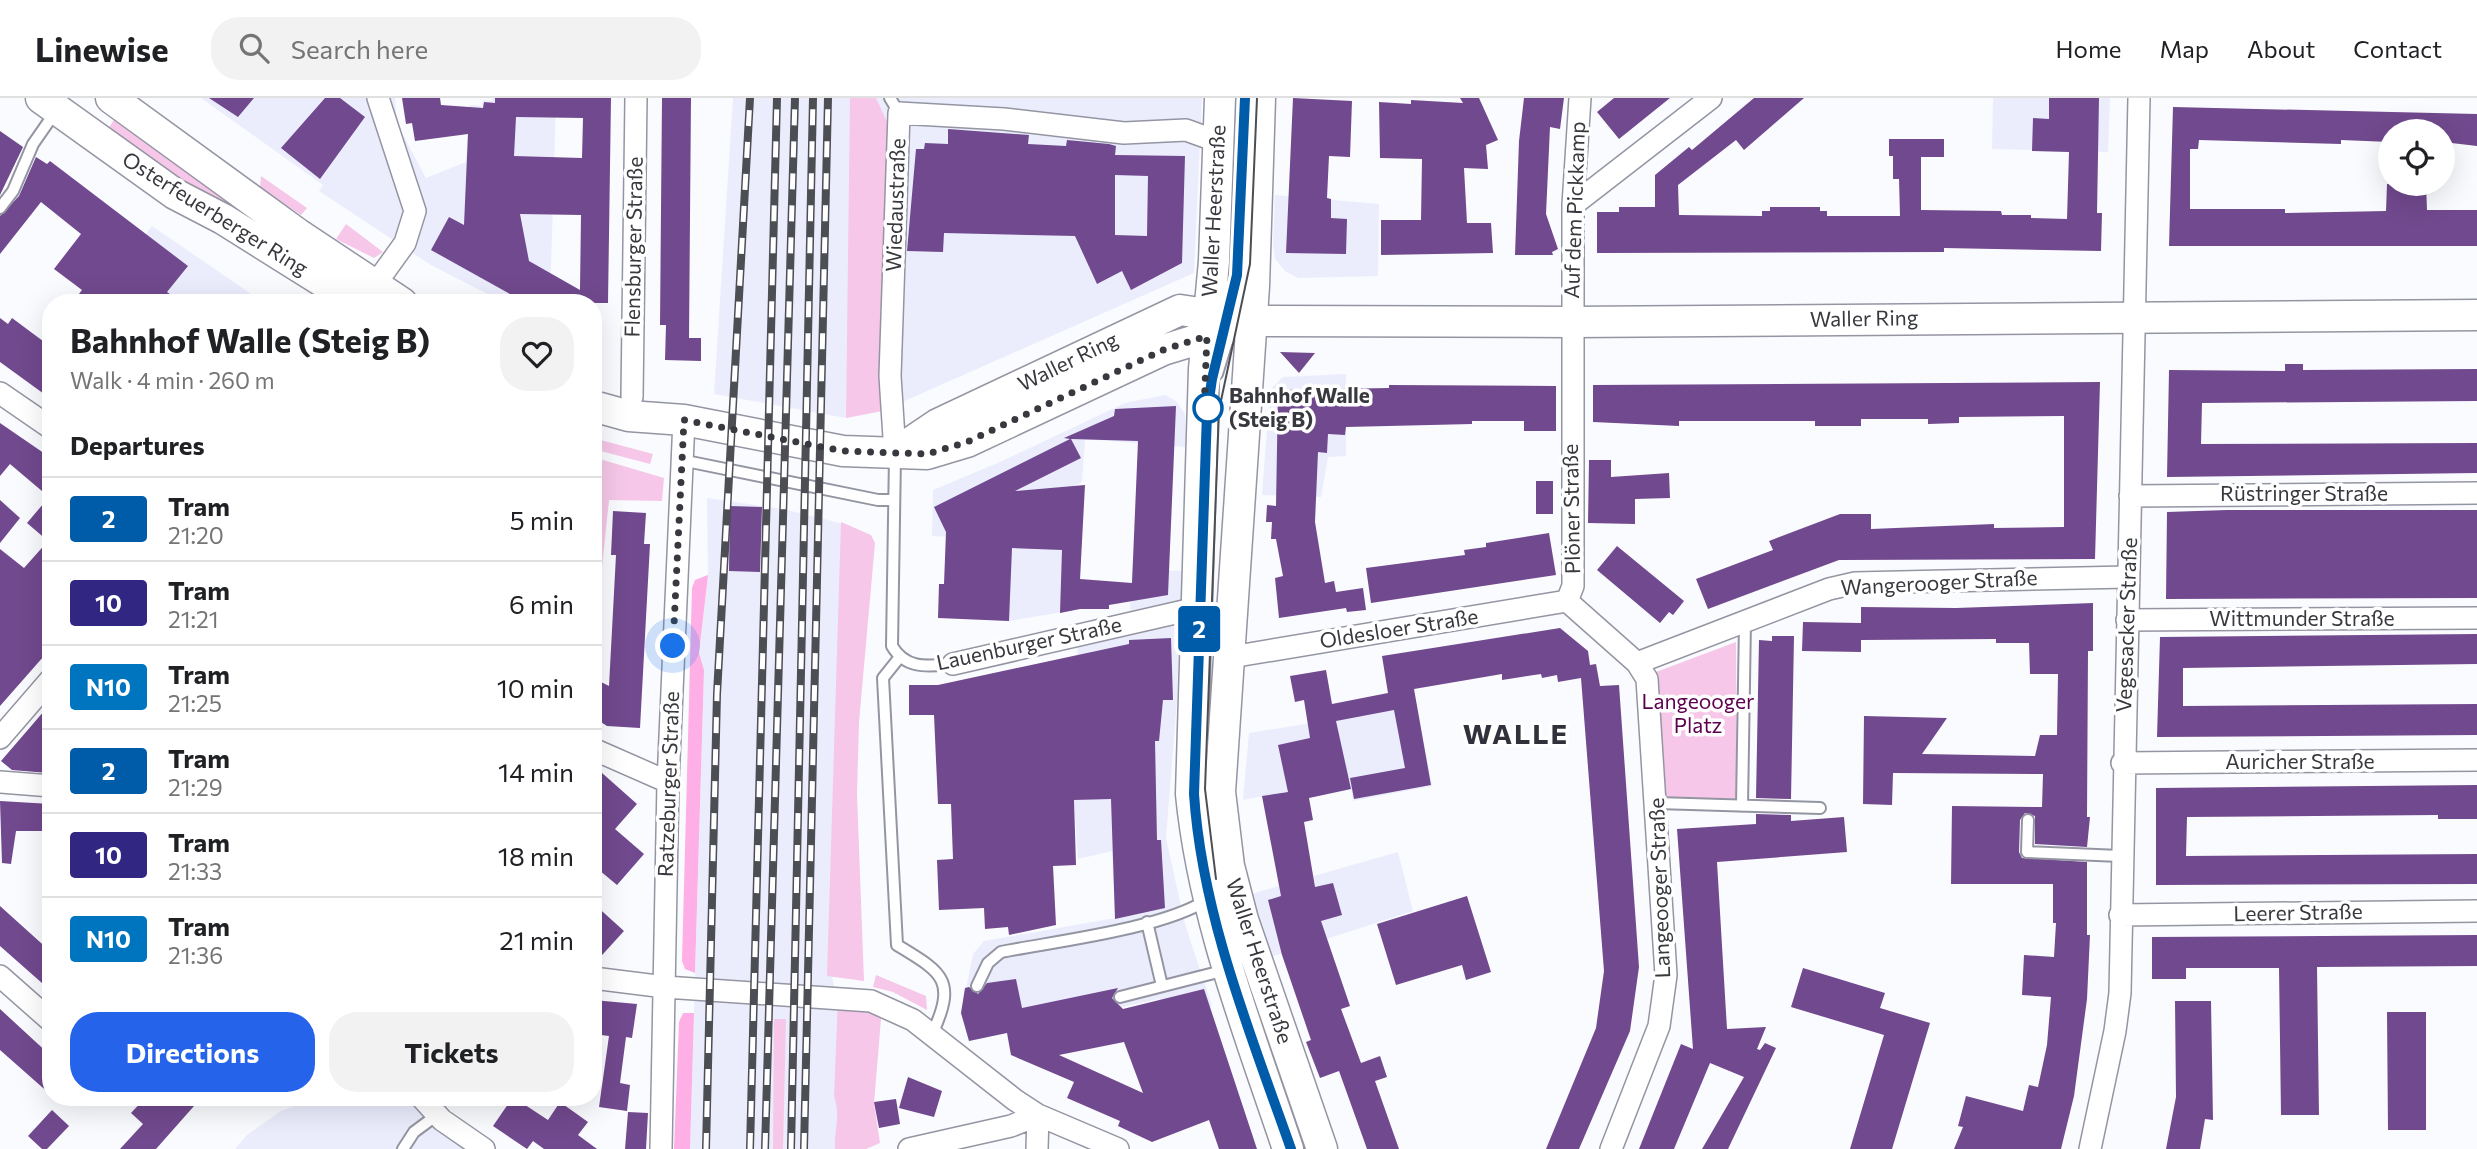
<!DOCTYPE html>
<html lang="en">
<head>
<meta charset="utf-8">
<style>
	:root { --surface:#fff; --page:#f2f2f2; --text:#202124; --muted:#757577; --line:#e0e0e0; --accent:#2563eb }
	body { margin:0; font-family:Commissioner,sans-serif; background:var(--page); color:var(--text); height:100vh; display:flex; flex-direction:column; font-size:26px; white-space:nowrap }
	* { box-sizing:border-box; margin:0 }
	p { font-size:23px; color:var(--muted) }
	.icon { flex:none; width:38px; height:38px; fill:none; stroke:currentColor; stroke-width:2; stroke-linecap:round; stroke-linejoin:round }
	.map { position:relative; flex:1; overflow:hidden }
	.panel { position:absolute; left:42px; top:196px; width:560px; height:812px; display:flex; flex-direction:column; background:var(--surface); border-radius:28px; box-shadow:0 7px 28px #0002 }
	.panel>* { flex:none }
	.badge { padding:0 14px; border-radius:5px; font-size:24px; line-height:46px }
	.buttons { position:absolute; left:2378px; top:21px; display:grid; gap:14px }
	.buttons a { display:grid; place-items:center; width:77px; height:77px; border-radius:50%; background:var(--surface); box-shadow:0 7px 28px #0002; font-size:35px }
	.you { position:absolute; width:35px; height:35px; margin:-18px; border:5px solid #fff; border-radius:50%; background:#1a73e8; box-shadow:0 0 0 10px #1a73e833 }
	.map>.badge { position:absolute; translate:-50% -50%; box-shadow:0 0 0 4px #fff }
	h2 { padding:0 28px; font-size:26px; line-height:63px }
	.round { display:grid; place-items:center; flex:none; width:74px; height:74px; border-radius:28px; background:var(--page) }
	.head { display:flex; align-items:center; justify-content:space-between; height:119px; padding:0 28px }
	h1 { font-size:33px; font-weight:700; line-height:52px }
	.action { display:flex; gap:14px; margin-top:auto; padding:14px 28px }
	.action a { flex:1; height:80px; border-radius:28px; background:var(--accent); color:#fff; font-size:28px; font-weight:700; line-height:80px; text-align:center }
	.action a+a { background:var(--page); color:var(--text) }
	ul { padding:0; list-style:none }
	li { display:flex; align-items:center; gap:21px; height:84px; padding:0 28px; border-top:2px solid var(--line) }
	li div { flex:1 }
	li b { display:block; font-size:26px }
	li em { font-style:normal }
	li .badge { min-width:77px; font-weight:700; text-align:center }
	header { display:flex; align-items:center; gap:42px; box-sizing:border-box; height:98px; padding:0 35px; background:var(--surface); border-bottom:2px solid var(--line) }
	header strong { font-size:33px }
	nav { display:flex; gap:38px; margin-inline-start:auto; font-size:24px }
	.search { width:490px; height:63px; background:var(--page); display:flex; align-items:center; gap:18px; box-sizing:border-box; padding:0 24px; border-radius:28px; color:var(--muted); font-size:26px }
	.map>svg:first-child { display:block }
</style>
</head>
<body>
<header>
<strong>Linewise</strong>
<div class="search"><svg class="icon" aria-label="search" viewBox="0 0 24 24"><circle cx="10" cy="10" r="6"/><path d="M15 15l6 6"/></svg>Search here</div>
<nav><a>Home</a><a>Map</a><a>About</a><a>Contact</a></nav>
</header>
<div class="map">
<svg width="2477" height="1051" viewBox="0 0 2477 1051">
	<rect width="100%" height="100%" fill="#fafbfe"/>
	<path fill="#ebedfd" d="M201,0h194l2,26 29,54 40,-16 3,-57 13,1 1,-6 9,1 1,-3h63l-6,205h-45l-74,-38 -112,-74 4,-6z
		M733,0h469l-8,175 -312,138 -36,7 -132,-24z
		M1231,0h17l-3,172h-22z
		M1993,0h117l-2,54 -116,-3z
		M1275,97l104,9 -1,72 -80,2 -13,-7 -10,-12 -2,-15z
		M152,128l108,74 -2,3h-165z
		M1346,276v82l-18,1 -7,40 -59,-2 8,-105 13,-13z
		M1165,297l11,6 9,13 1,33 -101,-8 -3,43 -112,56 -38,-2 1,-46 67,-28 125,-59z
		M707,400l76,11 69,17 -20,450 7,36 -5,84 5,15v18l-4,20h-145l14,-479 -5,-17 9,-78z
		M946,443l135,9 -1,59 -71,12 -17,-1 -47,-59z
		M1132,471l50,2 -5,129 -11,138 19,86 27,82 -46,15 -7,-22 -190,42 -8,-28 12,-59 11,-13 131,-23 -3,-67 -34,8 -4,-59 14,-1 -11,-153 52,-12z
		M1417,608l15,80 -79,15 -2,-12 -52,11 -3,-10 -53,10 6,-67z
		M1398,754l15,59 -142,46 -20,-63z
		M317,999h100l58,52h-240l12,-14 34,-24z"/>
	<path fill="#f6c7e8" d="M850,0h26l12,26 -6,287 -36,7z
		M119,14l179,141 -194,-118z
		M261,78l46,32 -6,7 -41,-27z
		M346,126l37,28 -9,6 -38,-19z
		M593,340l60,16 -3,10 -57,-15z
		M593,359l71,21 -2,23 -53,-1 -7,67 -9,-4z
		M841,424l30,13 4,8 -16,179 -2,72 7,187 -37,-5z
		M1736,544l1,157 -73,-2 -8,-125z
		M876,877l50,21 1,14 -34,-18 -20,-5z
		M838,901l44,8 -8,96 6,40 -14,6h-31c-1,-21 6,-31 -1,-53z
		M774,921h12l-3,130h-10z"/>
	<path fill="#fdafe6" d="M708,477l-9,78 5,17 -9,303 -10,-4 -3,-8 10,-373 3,-8z
		M683,915h11l-4,136h-16l5,-127z"/>
	<path fill="#71498e" fill-rule="evenodd" d="M209,0h45l-16,19z
		M325,0h15l25,19 -45,62 -39,-31z
		M402,0h38l1,7 42,3 1,-6 11,1v-5h116l-3,205h-82l-95,-53 18,-33 15,8 4,-91 -53,7 -3,-18 -6,1zM516,19l67,1 -1,40 -68,-2zM520,116l61,1 -1,75 -51,-29z
		M662,0h29l-2,240h12v23l-36,-1 1,-35h-6z
		M1293,0l59,3 -2,56 -21,-1 -2,42 4,1v19l16,1 -1,35 -60,-1z
		M1460,0h19l19,42 -12,5 2,24 -24,-1 3,55h24l2,30 -112,2v-35h40l1,-61 -42,-1 -1,-56 32,2v-4l52,3z
		M1524,0h40l-4,31 -10,-2 -4,87 12,35 -6,3 1,3h-38l4,-114z
		M1614,0h56l-51,41 -22,-27z
		M1754,0h50l-60,52 -8,-10 -58,45 1,30 83,1v-5h8v-4h50v4h7v5h73l-1,-37h-6v-23h-4v-17h55v18h-23v53l80,1 1,4h29v3l36,1 2,-67 -37,-1 1,-33 16,1v-21h50l-2,115h5l-1,38 -157,-3v4l-347,1v-41h22v-5h36v-32l34,-28 3,3z
		M2173,9l304,7v32l-34,-4v-11h-53v11l-49,-2v4l-142,-4 -1,9h-8v60h95v4l101,-2 1,-27h39l1,26h50v36h-308z
		M948,31l81,6 -1,9 38,2 1,-6 42,4 7,2 -1,9 70,1 -3,107 -51,27 -9,-19 -25,13 -22,-48 -131,-3 -1,19 -36,-1 9,-102h8l1,-6 23,1zM1115,77l33,1 -1,60 -32,-1z
		M0,33l23,16 -23,48z
		M36,59l11,7 3,-3 138,105 -21,26 15,11h-110l10,-13 -28,-21 27,-35 -40,-32 -41,52v-38l19,-20z
		M0,220l8,6 4,-6 39,29v52l-51,-37z
		M1280,254l35,1 -16,20z
		M2285,266h18v6l174,-1v32l-275,2 -1,41 276,-1v30l-310,4 2,-107 116,1z
		M2100,284l-5,177 -256,1 -131,49 -12,-30 77,-29 -4,-9 71,-27h31v15l123,-5v4l70,-1v-111l-105,1v6l-31,1v-5h-67v7h-46v-5h-136v5l-86,-4v-37z
		M1389,287l167,1v45h-32v-10h-52v3l-126,3 -1,8 -17,-1 -1,19 -9,-1 -3,70 10,61 9,-2 2,11 27,-4 3,22 -19,2 -1,-4 -67,10 -4,-40 8,-2 -7,-37h-5l1,-17h-6l1,-17 9,1 2,-116 111,-2z
		M1176,308l-8,189 -59,10v4h-29l-20,4 2,-63 -50,-2 -3,73 -71,-3 1,-34h5l2,-52 -12,-25 136,-68 -6,-1 50,-22 1,-7zM1071,341l67,2 -6,142 -52,-4 5,-94 -70,6 66,-33z
		M0,325l51,35v190l-51,58v-157l24,19 24,-27 -21,-18 22,-26 -39,-33 -10,12z
		M1589,362h22v17l58,-4 1,25 -35,1v25l-47,-1z
		M1536,383h17v33h-17z
		M0,402l20,18 -20,25z
		M730,408l32,1 -2,65 -31,-1z
		M2227,412h250v88l-311,1 1,-87z
		M613,413l33,2 -2,31h6l-10,184 -33,-2 -14,-9v-39l16,8 7,-131h-5z
		M1549,435l7,42 -185,28 -5,-35 99,-13 -1,-5 22,-3v-4z
		M1617,448l67,55 -11,14 -4,-3 -9,11 -63,-53z
		M2093,505v48h-5l-1,166h3l-3,30 -52,-3v-28l-10,-3 -5,7 -1,32 3,6 65,4v73h3l-3,64 -13,97 -13,53h-107l9,-22 -5,-1 8,-30 57,15 6,-26 9,2 9,-42 4,-48 -29,-2 2,-40 30,2 2,-34h-3v-39h-102l1,-78 90,1 1,-33 -150,-1 -1,32 -29,-1 1,-88 83,2 -25,36 113,2 5,-21h17l1,-61h-28l-1,-31h-33v-4l-135,1v12l-59,-1 1,-29 58,1v-16l95,1z
		M1560,530l28,23 2,14 6,-1 4,22 19,-1 20,282 -9,64 -51,118h-33l50,-121 8,-57 -23,-293 -23,4 -1,-7 -15,3 -1,-4 -39,6v-6l-88,15 17,96 -77,14 -4,-21 55,-10 -11,-58 -58,11 15,68 -42,9 4,22 -9,2 11,65 18,-4 9,32 -21,6 29,85 -9,3 20,54 19,-7 7,21 -12,4 24,68h-32l-28,-78 -19,7 -14,-36 5,-2 -29,-85 -14,-55 13,-4 -19,-100 26,-4 -10,-47 32,-7 -6,-38 -9,2 -5,-26 36,-6 6,34 56,-11 -6,-37z
		M2477,536v30l-294,4v38l294,-2v31l-320,2 3,-100z
		M1772,538h22l-3,163 -35,-1 3,-158 13,1z
		M1171,540l2,62h-10l-4,41h-4l2,99h4l4,68 -50,11 -4,-120 -37,1 2,65 -23,1 3,59 -47,10 -1,-8 -23,2 -1,-21 -45,2 -2,-50 16,-1 -2,-55h-13l-4,-89h-25v-30h29l191,-41v-4z
		M51,605v67l-3,3 -36,-3 -11,-9z
		M593,667l44,39 -22,25 29,25 -27,31 -24,-20z
		M2477,687v34h-39v-4l-251,2 -1,39 291,-2v30l-321,1v-97z
		M0,703l51,3v27h-35l-5,33 -9,-1z
		M1756,716l35,1v6l53,-4 3,35 -130,10 10,167 39,-2 -9,22 3,1 5,-7 11,5 -48,101h-26l42,-72 -34,-14 -36,86h-35l42,-105 12,5 -16,-220 79,-5z
		M1467,798l24,76 -25,8 -4,-15 -66,20 -19,-61z
		M593,805l31,28 -31,34z
		M0,808l51,46v39l-51,-45z
		M2477,837v31l-160,1 2,148h-38l-2,-147h-93v11h-34v-42z
		M1803,870l82,25 -5,15 50,15 -38,126h-42l34,-114 -93,-28z
		M1016,881l6,29 96,-20 -6,10 11,11 81,-20 53,160h-38l-10,-29 -57,22 -34,-16 2,-5 -53,-23 7,-16 -63,-27 -4,-22 -38,8 -8,-28 4,-25 4,-1 9,7 9,-11zM1124,944l19,51 -84,-38z
		M593,902l44,4 -5,34 -6,-1 -6,46 10,2 -3,26 -28,-4 10,-71 -16,-2z
		M2175,903h36l2,119 -8,-1 -5,30h-34l10,-52z
		M0,911l51,47v39l-51,-45z
		M2387,914h39v118h-38z
		M908,979l34,14 -8,26 -35,-9z
		M146,999h56l-46,52h-36l23,-25 -12,-11z
		M513,999l35,23 12,-18 28,20 -10,13 19,14h-53l-11,-8 -6,8 -34,-23z
		M896,1001l4,25 -21,4 -5,-26z
		M52,1012l17,16 -22,23h-5l-14,-13z
		M628,1014l20,1 -2,36h-21z"/>
	<g fill="none" stroke-linecap="round" stroke-linejoin="round">
		<defs>
			<path id="lane" d="M890,0l9,15
				M0,110l13,-17 20,-47 23,-33
				M1230,219l11,-34
				M1217,276l12,-39
				M895,358l-3,190c14,24 36,20 61,18
				M681,362l197,40h16
				M899,560l-16,20 14,267c44,27 61,34 35,89
				M1657,705l163,5
				M1742,708l3,-185
				M2028,722l-1,32 93,4
				M1147,824l15,64
				M977,888l11,-23 13,-11c56,-11 160,-23 206,-52
				M1120,899l106,-27
				M403,1051l11,-17 23,-17"/>
			<path id="street" d="M1573,107l138,-107
				M374,188l31,-43 10,-32 -37,-113
				M0,295l51,35
				M632,299l4,-299
				M895,355l-5,-77 9,-263 105,6 120,14 62,-3 33,12
				M2130,398l347,-3
				M1567,503l70,62 10,16 19,296 -7,51 -48,123
				M1567,503l6,-15v-381l7,-107
				M2127,522l350,-2
				M1231,559l336,-56
				M1637,565l192,-74 26,-6 273,-6
				M953,566l244,-56
				M0,640l51,-59
				M593,651l75,33
				M2122,665l355,-3
				M0,684l51,4
				M2120,817l357,-4
				M0,878l51,45
				M593,880l72,9 206,14 42,19 102,80 23,15 80,34
				M421,999l21,23 42,29
				M661,1051l7,-367 16,-362
				M909,1051l102,-23 27,-11
				M1037,1051l1,-34
				M2090,1051l25,-118 5,-38 19,-895"/>
			<path id="secondary" d="M41,0l134,96 48,25 134,84
				M111,0l187,136 104,69
				M1220,0l-6,163 -10,108 -13,425c12,123 58,238 97,355
				M1260,0l-6,188 -34,506 9,74 14,54 79,229
				M593,308l36,10 55,4 159,31 84,3 40,-12 196,-92 59,-18
				M895,355l43,-29 242,-114 72,11 320,1 905,-7"/>
		</defs>
		<use href="#lane" stroke="#9495a2" stroke-width="14"/>
		<use href="#street" stroke="#9495a2" stroke-width="24"/>
		<use href="#secondary" stroke="#9495a2" stroke-width="33"/>
		<use href="#lane" stroke="#fff" stroke-width="10"/>
		<use href="#street" stroke="#fff" stroke-width="21"/>
		<use href="#secondary" stroke="#fff" stroke-width="30"/>
		<path stroke="#4d4e53" stroke-width="2" d="M1245,0c-2,55 1,125 -8,178 -7,47 -25,90 -30,137l-13,381c8,123 57,240 97,355
			M1216,781l-11,-90 14,-379 31,-146 7,-166"/>
		<defs>
			<path id="rail" d="M706,1051l11,-455 33,-596
				M750,1051l27,-1051
				M765,1051l30,-1051
				M791,1051l22,-1051
				M804,1051l24,-1051"/>
		</defs>
		<use href="#rail" stroke="#4d4e53" stroke-width="8"/>
		<use href="#rail" stroke="#fff" stroke-width="5" stroke-dasharray="16" stroke-linecap="butt"/>
	</g>
	<g fill="none" stroke-linecap="round" stroke-linejoin="round">
		<defs>
			<path id="line" d="M1245,0l-8,177 -25,104 -5,34 -13,381c8,122 57,241 97,355"/>
		</defs>
		<use href="#line" stroke="#fff" stroke-width="16"/>
		<use href="#line" stroke="#005ca9" stroke-width="10"/>
		<path stroke="#38393e" stroke-width="7" stroke-dasharray="0 12.6" d="M673,548l11,-226 159,31 84,3 40,-12 196,-92 44,-14 -3,74 4,-2"/>
	</g>
	<circle fill="#fff" stroke="#005ca9" stroke-width="3.5" cx="1208" cy="310" r="14"/>
	<g text-anchor="middle" stroke-width="7" stroke-linejoin="round" paint-order="stroke">
		<g font-size="21" fill="#38393e" stroke="#fff">
			<text transform="translate(896 107) rotate(-88)" y="7">Wiedaustraße</text>
			<text transform="translate(1575 112) rotate(-88)" y="7">Auf dem Pickkamp</text>
			<text transform="translate(1214 113) rotate(-87)" y="7">Waller Heerstraße</text>
			<text transform="translate(215 116) rotate(32)" y="7">Osterfeuerberger Ring</text>
			<text transform="translate(634 149) rotate(-89)" y="7">Flensburger Straße</text>
			<text transform="translate(1864 221) rotate(-1)" y="7">Waller Ring</text>
			<text transform="translate(1068 264) rotate(-26)" y="7">Waller Ring</text>
			<text x="2304" y="403">Rüstringer Straße</text>
			<text transform="translate(1572 411) rotate(-91)" y="7">Plöner Straße</text>
			<text transform="translate(1939 485) rotate(-3)" y="7">Wangerooger Straße</text>
			<text x="2302" y="528">Wittmunder Straße</text>
			<text transform="translate(2127 527) rotate(-88)" y="7">Vegesacker Straße</text>
			<text transform="translate(1399 531) rotate(-9)" y="7">Oldesloer Straße</text>
			<text transform="translate(1029 546) rotate(-12)" y="7">Lauenburger Straße</text>
			<text x="2300" y="671">Auricher Straße</text>
			<text transform="translate(669 686) rotate(-88)" y="7">Ratzeburger Straße</text>
			<text transform="translate(1660 790) rotate(-92)" y="7">Langeooger Straße</text>
			<text transform="translate(2298 815) rotate(-1)" y="7">Leerer Straße</text>
			<text transform="translate(1259 863) rotate(72)" y="7">Waller Heerstraße</text>
		</g>
		<g font-size="21" font-weight="bold" fill="#38393e" stroke="#fff" text-anchor="start">
			<text x="1229" y="305">Bahnhof Walle<tspan x="1229" dy="24">(Steig B)</tspan></text>
		</g>
		<g font-size="21" fill="#5d004d" stroke="#fff">
			<text x="1698" y="611">Langeooger<tspan x="1698" dy="24">Platz</tspan></text>
		</g>
		<g font-size="28" font-weight="bold" letter-spacing="2" fill="#30313b" stroke="#fff">
			<text x="1516" y="646">WALLE</text>
		</g>
	</g>
</svg>
<div class="buttons">
<a><svg class="icon" aria-label="locate" viewBox="0 0 24 24"><circle cx="12" cy="12" r="6"/><path d="M12 2v4M12 18v4M2 12h4M18 12h4"/></svg></a>
</div>
<div class="you" style="left:673px;top:548px"></div>
<b class="badge" style="left:1199px;top:531px;background:#005ca9;color:#fff">2</b>
<section class="panel">
<div class="head"><div><h1>Bahnhof Walle (Steig B)</h1><p>Walk · 4 min · 260 m</p></div><a class="round"><svg class="icon" aria-label="heart" viewBox="0 0 24 24"><path d="M12 20l-8-8c-3-5 5-10 8-4 3-6 11-1 8 4z"/></svg></a></div>
<h2>Departures</h2>
<ul>
<li><span class="badge" style="background:#005ca9;color:#fff">2</span><div><b>Tram</b><p>21:20</p></div><em>5 min</em></li>
<li><span class="badge" style="background:#312783;color:#fff">10</span><div><b>Tram</b><p>21:21</p></div><em>6 min</em></li>
<li><span class="badge" style="background:#0075bf;color:#fff">N10</span><div><b>Tram</b><p>21:25</p></div><em>10 min</em></li>
<li><span class="badge" style="background:#005ca9;color:#fff">2</span><div><b>Tram</b><p>21:29</p></div><em>14 min</em></li>
<li><span class="badge" style="background:#312783;color:#fff">10</span><div><b>Tram</b><p>21:33</p></div><em>18 min</em></li>
<li><span class="badge" style="background:#0075bf;color:#fff">N10</span><div><b>Tram</b><p>21:36</p></div><em>21 min</em></li>
</ul>
<div class="action"><a>Directions</a><a>Tickets</a></div>
</section>
</div>
</body>
</html>
